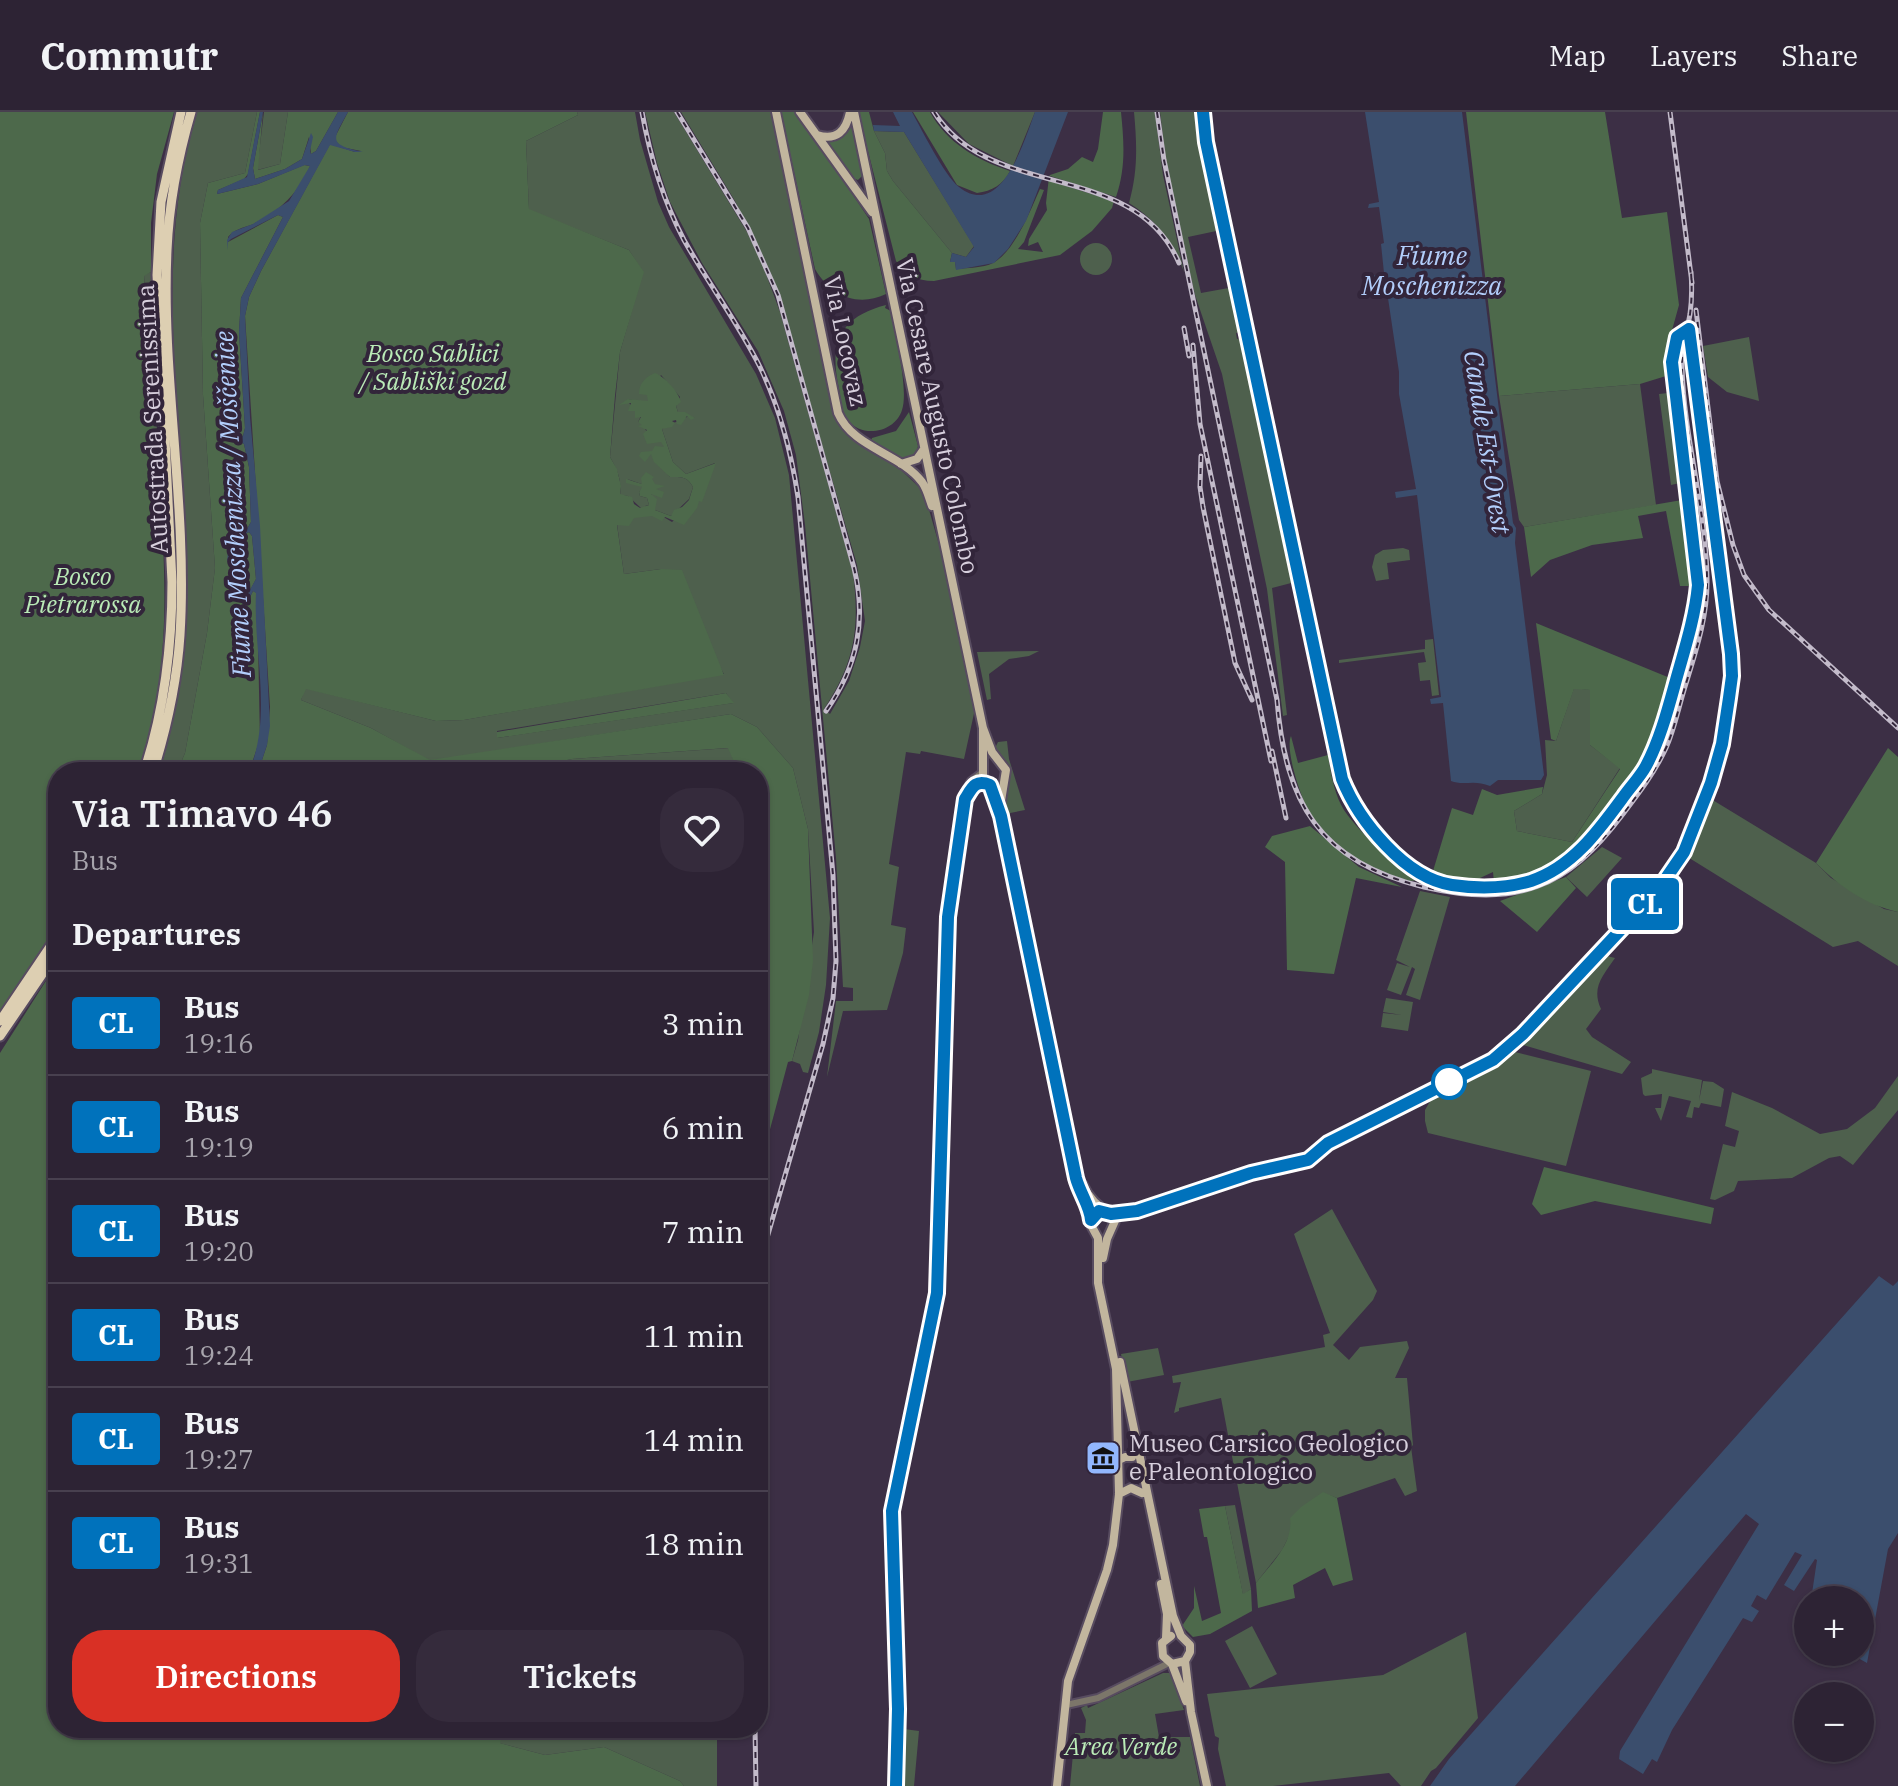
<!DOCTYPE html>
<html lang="en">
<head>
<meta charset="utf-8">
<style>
	:root { --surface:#2d2334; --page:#352b3c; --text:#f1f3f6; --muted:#a7a4ac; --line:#48404f; --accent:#d93025 }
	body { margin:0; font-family:"IBM Plex Serif",serif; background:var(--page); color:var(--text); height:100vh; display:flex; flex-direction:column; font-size:30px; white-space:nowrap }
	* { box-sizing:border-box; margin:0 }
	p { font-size:26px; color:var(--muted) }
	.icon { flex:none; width:44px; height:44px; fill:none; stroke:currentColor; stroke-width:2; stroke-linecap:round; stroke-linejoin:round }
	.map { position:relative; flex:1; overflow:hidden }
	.panel { position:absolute; left:48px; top:650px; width:720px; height:976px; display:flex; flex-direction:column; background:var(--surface); border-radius:32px; box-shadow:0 2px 6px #0004,0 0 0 2px var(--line) }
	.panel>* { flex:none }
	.badge { padding:0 16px; border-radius:6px; font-size:28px; line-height:52px }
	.tools { position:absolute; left:1794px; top:1474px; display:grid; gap:16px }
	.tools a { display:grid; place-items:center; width:80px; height:80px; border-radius:50%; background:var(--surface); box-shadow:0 2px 6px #0004,0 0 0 2px var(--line); font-size:40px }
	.map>.badge { position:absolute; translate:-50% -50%; box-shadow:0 0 0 4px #fff }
	h2 { padding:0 24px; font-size:30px; line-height:72px }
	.round { display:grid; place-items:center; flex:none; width:84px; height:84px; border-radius:32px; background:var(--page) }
	.summary { display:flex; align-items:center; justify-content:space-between; height:136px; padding:0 24px }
	h1 { font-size:38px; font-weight:600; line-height:60px }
	.primary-button { display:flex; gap:16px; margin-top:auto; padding:16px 24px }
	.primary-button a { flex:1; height:92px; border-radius:32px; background:var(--accent); color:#fff; font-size:32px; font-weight:600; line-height:92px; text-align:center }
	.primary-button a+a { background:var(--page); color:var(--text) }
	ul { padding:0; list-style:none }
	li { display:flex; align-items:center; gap:24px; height:104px; padding:0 24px; border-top:2px solid var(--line) }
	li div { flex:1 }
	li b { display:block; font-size:30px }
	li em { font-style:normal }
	li .badge { min-width:88px; font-weight:700; text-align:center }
	header { display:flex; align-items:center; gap:48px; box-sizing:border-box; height:112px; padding:0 40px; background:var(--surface); border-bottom:2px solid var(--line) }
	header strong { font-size:38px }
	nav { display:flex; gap:44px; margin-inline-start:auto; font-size:28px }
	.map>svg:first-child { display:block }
</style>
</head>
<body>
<header>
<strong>Commutr</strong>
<nav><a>Map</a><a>Layers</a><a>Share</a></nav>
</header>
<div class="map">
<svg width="1898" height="1674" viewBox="0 0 1898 1674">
	<rect width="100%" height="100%" fill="#3c2f45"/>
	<path fill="#4e604d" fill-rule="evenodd" d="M197,0h60l-12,61 -37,10 -8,40 3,172 12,173 -8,65 -22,120 -8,19h-19c72,-215 -28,-443 39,-660z
		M264,0h24l-8,52 -23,6z
		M577,0h58l5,28 18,62 11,25 87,147 19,44 14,57 41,443 -4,67 -7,47 -11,41 -5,-1 -3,-8 -8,-3 6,-21 16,-108 -6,-103 -15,-61 -36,-41 -26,-13 -301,47 -59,-33 -70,-28 4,-12 131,33 28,-1 260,-46 -63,-105 -37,5 -7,-50 16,-5 -14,-11v-5l5,-2 1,5 16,2 -13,-12 -8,-1c2,-15 -3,-26 -10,-38l10,-105 23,-80 -14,-22 -100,-40 -3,-69 52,-26zM661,263l19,22 -4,9 2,6 17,6 -7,-2c-8,7 -17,5 -26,13l11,33 13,12 29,-11 -16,37 -27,22 -27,-16 4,-1 -2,-7 -7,-2 -1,-4 4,-5 -16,-8 29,10 -5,6 4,15 16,6 18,-17 4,-12c-6,-11 -12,-10 -23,-10l-19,-24 14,-5 -3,-6h-8l-9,-13v-6l-7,-1 3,-6 -13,-14v-3l14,3 6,-1v-6zM726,581l7,10 -236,35v-7z
		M645,0h29l73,120 15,31 18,49 73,261c7,55 2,89 -29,136l6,5 19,-33 11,-34 5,-26 -8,-56 -82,-282 -40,-82 -54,-89h90l61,290 20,35 47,31 25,24 22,77 29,140 -11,50 -43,-8 -1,3 -14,-2 -17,112 10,3 -8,58 15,3 -3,25 -16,57 -44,1 -16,66 9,-76h17v-13l-10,-1 -7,-129 -31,-333 -9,-70 -12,-44 -26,-60 -56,-88 -32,-61 -13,-39z
		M938,0h97l-22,54 -44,-22z
		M1134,0h21l8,63 21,97c-10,-29 -28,-52 -55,-69 9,-32 8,-58 5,-91z
		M1160,0h39l22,118 -33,7 13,56 33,-6 9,44 -7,2 1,6 8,-2 50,245 -23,6 15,127 -4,1 -16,-127 -45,-215 -27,-79 -13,-57 -16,-75z
		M874,19l30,1 70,114 -8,11 -14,-4 -59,-72 -6,-10 -2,-18z
		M1080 147a16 16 0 1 1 32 0a16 16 0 1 1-32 0Z
		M151,160l7,188 -6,-11 1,-30 -4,3 -8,-94 5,-19 -2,-34z
		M1749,225l10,64 -32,-9 -19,-15 -5,-31z
		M1640,272l16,121 -132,22 -5,-7 -20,-124z
		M1668,281l12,90 -9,2 -12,-91z
		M1403,436l6,2 1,10 -23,3 2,16 -13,2 -4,-14 3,-12 8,-5z
		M1433,527l6,56 -7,1 -2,-16 -10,1 -2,-18 8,-1 -2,-10 -85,11v-3l86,-11v-9z
		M1039,539l-10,5 -20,3 -20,15 2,25 -4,1 -10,-48z
		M1574,576l16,2v55l30,23 -48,74 -55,-11 -3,-20 28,-17 5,-19 -2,-35 11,1z
		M1007,629l2,18 16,51 -15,3v4l-5,1v-30l6,-16 -4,-10 -13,-12 4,-8z
		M729,636l8,21 -230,3 65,-13z
		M1711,687l105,64 15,15 53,31 14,3v54l-40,-25 -25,6 -147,-91z
		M1602,735l20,11 -35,39 -21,-20z
		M1420,779l30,6 -30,103 -14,-5 9,-26 -3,-2 -11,28 -14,-5 10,-27 13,4 -14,-7z
		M1603,843l12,3c-12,18 -24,29 -14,51l-15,20 6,8 39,25 -9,12 -99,-29 13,-14 -2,-5z
		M1386,886l27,4 -5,29 -27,-4 2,-14 19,2 -19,-3z
		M1515,940l76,19 -25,95 -138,-33 -3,-12v-11l8,-14z
		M1652,957l50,11 -3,21 4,-20 10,1 11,7 -3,18 -20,-4 -2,5 -5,-1 -2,11 -6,-1 5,-16 -22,-5 -8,25 -6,-13h6l1,-14 -17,2 -2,-2 -2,-16 11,-5z
		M1898,964v34l-45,55 -13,-9 -11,2 -37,20 -54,3 -4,10 -19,9 -5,-1 13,-55 12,3 4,-16 -14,-5 7,-34 40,16 48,26 27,-5 28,-21z
		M1332,1097l45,82 -4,9 -40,45 16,15 11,-13 47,-6 2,7 -14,30h12l6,67 -2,2 6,44 -12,5 -10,-18 -58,20 -14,-5 -31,37 -10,20 -26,33 -35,-185 -42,10v3l-5,2 7,-31 -8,1 -1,-7 153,-29 -2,-12 7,-2 -36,-99z
		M1158,1236l6,27 -37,7 -6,-28z
		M1235,1393l16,84 -8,6 -18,-89z
		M1252,1514l25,48 -27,14 -25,-47z
		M1466,1520l12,86 -42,50 -5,3 -10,15h-20l-12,-13 -116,13h-47l-8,-37 1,-11 -4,-2 -8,-42 176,-19z
		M1163,1561h8l13,37 -29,4 4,23h31l10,49h-130l5,-53h10l1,-13 -5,-12 6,-3 1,3z
		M503,1616h214v58h-33l-4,-5 -76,-34 -59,8 -46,-12z
		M904,1617l15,2 -5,55h-11z"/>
	<path fill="#4d694b" d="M0,0h174l-17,62 -6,49v49l-7,4 2,33 -5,19 6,17 2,76 5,-3 -2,31 6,11c7,105 16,211 -20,312h-80v154l-58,86z
		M257,0h3l-12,62 -4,5 -26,11 -1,4 41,-10 46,-19 6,1c-11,27 -32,47 -59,59 -9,3 -16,4 -23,12v5l50,-27 5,2 -42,81 -2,34 6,96 -2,8 -8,2 9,6 5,23 2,55 -4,7 -13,9v10l-4,3 -2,8 8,-10 1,-11 12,-6 3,4 4,43 -13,25 4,-1 6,-12 4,2 3,146 -11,33h-72l8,-19 22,-120 8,-65 -12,-173 -3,-172 8,-40 37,-10z
		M263,0l-5,58 22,-6 8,-52h50l-22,39 -5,3 -2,-17 -7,22 -17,10 -30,10 -2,-11z
		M348,0h229l1,3 -52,26 3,68 100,41 15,22 -24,80 -5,44 -5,61 7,12 4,17 -1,8 12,3 2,7 6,4 9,-3 -2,-7 -7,-2 -1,-4 3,-5 -16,-4v-4l16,5 -1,-6 5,-6 8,5 -2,2 3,5 10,2 -9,3 8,3 -2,6 -11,-4 6,5 -2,11 16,6 3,-6 8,-3 7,-7 4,-13c-6,-11 -12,-10 -23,-10l-16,-15 -3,-8 -6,8 -6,-6 2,-4 11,-1 3,-5 9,1 -3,-5 -14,2 -4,-10 4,-4 -9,-4 4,-1 -4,-3 3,-5 -6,1v-7h-7l3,-8 -12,2 9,-6 20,2 -1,-6 -8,-1c0,-10 6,-17 16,-21 10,4 23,18 26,29l-5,4 2,6h7l10,6 -4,2 -4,-4 -6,9 -4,-1 -1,-4 -4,1 3,2 -3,4 -10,2 11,33 13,12 30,-11 -14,39 -3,-1 -2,7 -13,17 -19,-8 -3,4 -10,-5 -18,2 -5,8 -12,-1 7,49 37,-5 21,1 42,105 -260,45 -28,1 -130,-32 -5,11 70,28 59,32 301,-46 26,13 36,41 15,61 5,132 -4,34 -17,66 -4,1 -23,86 -7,38v-414h-150l129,-3 -9,-21 -156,11 -65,13h-249l9,-27 3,-38 -25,-391 4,-19 12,-26 69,-127 25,8 6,-1 -20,-4 -7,-8z
		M781,0h14l22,29 52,78 17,75c-29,14 -56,1 -71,-25z
		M858,0h11l5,19 11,22 2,18 6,10 59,72 -2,9 5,-1 1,8c11,-1 27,-1 37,-6 22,-12 37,-52 47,-74l4,1 -20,52 -6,7 25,3 -5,-10 -10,4 1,-7 18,-29 -1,-7 3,-26 1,-2 18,-6 14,-12 11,5 5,-13 5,-37h18c3,30 5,56 -5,85l-66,-21v5l64,20 -2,7 -20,23 -32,24 -126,26c-18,0 -28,-6 -38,-20z
		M913,0h17c17,31 47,48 80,59 -7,14 -18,20 -33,22l-20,-8z
		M1466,0h139l17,106 45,-6 12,93 -13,47v24l-26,8 -141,12z
		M853,13l9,51 -4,4 -6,-2 -25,-35 10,-4z
		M886,193l-1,3 6,3c4,23 18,79 11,99 -7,23 -41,29 -55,9 -6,-8 -6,-20 -8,-30 -10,-45 0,-72 47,-84z
		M909,300l9,34 -2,10c-18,7 -30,-5 -45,-15l1,-3 24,-7z
		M1682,388l8,86h-10l-14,-75 -28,5 5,22 -51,7 -42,15 -19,17 -7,-50z
		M1536,511l134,55 -12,45 -16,43 -60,76 -32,23 -25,10 -31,7 -1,-10 -13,6 -1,3 -22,-1 -24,-9 19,-63 21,7 9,-26 15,6 46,-8 -1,7 -28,17 3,20 55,11 48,-73 -30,-24v-55l-16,-1 -18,52 -5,-2z
		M726,581l8,10 -237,35v-6z
		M1291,624l7,27 30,-8c3,18 6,39 16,55 18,27 48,48 73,70 -29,8 -82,-35 -101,-56 -11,-12 -32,-73 -25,-88z
		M1888,636l10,9v155c-32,-7 -59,-26 -82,-49z
		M1310,714l49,41 43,20 -46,-9 -22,96 -47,-4 -2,-108 -20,-15 7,-11z
		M1566,765l10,11 -39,44 -37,-31z
		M58,850v766h445l-3,15 45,12 59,-8 76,34 4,5h-684v-733z
		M1544,1055l170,41 -3,16 -116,-23 -54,14 -9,-11z
		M1323,1380l14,6 16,82 -20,6 -8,-18 -32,17 2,13 -37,10 -2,-25c14,-18 38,-40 34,-65l11,-11z
		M1225,1394l18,88 8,-5 1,22 -42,23 -17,3 -11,-11 12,-18v-22l8,35 19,-8 -14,-76h-3l-5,-28z"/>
	<path fill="#3b4e6d" d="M260,0h3l-10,56 2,11 30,-10 17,-10 9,-26 2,4 -3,14 1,3 5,-3 22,-39h10c-16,29 -20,32 15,40h-8l-25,-7 -69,126 -12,26 -4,19 5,101 10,109 10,200 -3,19 -9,27h-9c24,-58 4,-119 7,-179l-3,-2 -6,12 -5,1 14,-25 -4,-43 -3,-4 -12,6 1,10 -7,5 -4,9 1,-10 6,-4v-10l13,-9 4,-7 -2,-55 -5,-23 -10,-6 9,-2 2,-8 -6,-96 2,-34 42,-81 -5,-2 -47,24 -3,3v8l-1,-10 5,-8 21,-8 36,-23 21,-35 -5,-1 -47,19 -41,10 1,-4 29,-13z
		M893,0h19c10,18 32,63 47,75 43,34 66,-49 76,-75h33l-42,109 -18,28 -14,14 -38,7 -1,-8h-5l2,-9 14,4 8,-10 -70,-115 -30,-1 -1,-6 27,1z
		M1365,0h97l51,411 3,5 -1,15 29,232 -3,5h-43l-8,6c-16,-7 -26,0 -39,-5l-8,-78 -12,1 -1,-5 11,-2 -24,-202 -21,3 -1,-6 21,-3 -17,-95v-22l-14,-94 -12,1 -1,-3 12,-3 -3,-29 3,-1 -5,-36 -11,1 1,-4 10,-2z
		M1879,1164l14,10 5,-5v252l-10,16 -21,114 -20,-11h13v-52h-49l6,-40 -2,-1 -21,32 -10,-6 18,-30 -7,-3 -29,48 -9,-5 -6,11 8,5 -7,11 -9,-4 -71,112 -15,32 -5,-3 -9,15 -24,-15 1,-8 139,-227 -13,-10 -231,272h-85l19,-27 101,-114z"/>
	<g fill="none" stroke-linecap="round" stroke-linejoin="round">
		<defs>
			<path id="minor" d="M968,680l7,-8 13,-1
				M1066,1593l32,-7 71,-35
				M896,1674l2,-77 -6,-198 45,-218 11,-376 17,-125 6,-11 12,-9"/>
			<path id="major" d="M776,0l62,301c15,35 62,40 84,69 5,7 7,16 10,24
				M800,0l72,100
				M854,0l129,616 9,24 14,18 -6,37
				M817,23c20,6 29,-4 33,-23
				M901,352l16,-5 7,-10
				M983,616v49l7,8 11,31 77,371 13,25 1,15 6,11v45l18,86 3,125 -6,51 -6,25 -39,111 -11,105
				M1083,1073c6,14 15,22 28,29l4,7 -8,18 -4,19
				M1120,1250l53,254 8,20 9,9v7l-5,9 6,51 16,74
				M1119,1348l6,-3h7
				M1119,1382l12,-6 11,5
				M1161,1472l6,30 -1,24
				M1171,1524l-9,7 1,13 9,8 13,-3
				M1172,1552l14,37"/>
			<path id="highway" d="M144,660c20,-61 28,-126 28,-190l-15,-307 4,-73 20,-90
				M153,660c14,-45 24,-90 27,-137 8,-129 -19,-257 -13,-385 2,-47 11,-93 24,-138
				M0,909l58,-86
				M0,924l58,-85"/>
		</defs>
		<use href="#minor" stroke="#584c60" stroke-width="10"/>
		<use href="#major" stroke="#584c60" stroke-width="12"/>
		<use href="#highway" stroke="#584c60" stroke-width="13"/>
		<use href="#minor" stroke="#7c766a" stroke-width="6"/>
		<use href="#major" stroke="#c2b69e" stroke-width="8"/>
		<use href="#highway" stroke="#ddcfb2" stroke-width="9"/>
		<defs>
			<path id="rail" d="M642,0c8,45 21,88 42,128 24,43 54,83 76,127 20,41 31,84 38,130l35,378 3,86 -3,37 -10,46 -65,225
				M677,0l71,116 30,67 76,273c13,53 3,99 -28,143
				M934,0c56,90 201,47 245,151
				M1157,0l7,48 113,540c8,102 42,162 147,187 92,21 143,2 199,-73 16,-21 32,-42 43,-66 8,-18 12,-38 18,-58 11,-36 24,-73 23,-112 -1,-70 -23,-140 -25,-210 -1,-18 5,-36 8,-54 2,-14 2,-28 1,-42
				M1670,0l22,171
				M1696,198l21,171 16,64 11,30 25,35 129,118
				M1184,216l5,28
				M1193,233l7,79 71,337
				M1201,344l-1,31 3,20 32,156 17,37
				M1272,639l14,67
				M755,1616l1,58"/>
		</defs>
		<use href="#rail" stroke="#c3bbca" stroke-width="5"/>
		<use href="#rail" stroke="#32253a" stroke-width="2" stroke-dasharray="6" stroke-linecap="butt"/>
	</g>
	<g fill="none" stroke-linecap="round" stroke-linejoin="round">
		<defs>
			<path id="line" d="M896,1674l2,-77 -6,-198 45,-218 11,-376 17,-118c7,-11 10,-20 25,-14l11,31 75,362c4,15 14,28 15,42l8,-9 12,3 26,-3 114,-38 57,-13 20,-17 165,-83 30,-26 135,-144 26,-38 27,-69 11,-39 7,-46 3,-22 -1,-22 -42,-325 -12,8 -5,25 26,223c-3,32 -13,63 -22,95 -8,29 -16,60 -30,86 -6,11 -15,20 -22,30 -25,34 -51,71 -93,85 -27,8 -52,8 -79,4 -47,-7 -93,-64 -110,-106l-136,-637 -3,-30"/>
		</defs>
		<use href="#line" stroke="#fff" stroke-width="18"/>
		<use href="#line" stroke="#0072bc" stroke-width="12"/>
	</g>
	<defs>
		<symbol id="museum-square" viewBox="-11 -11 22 22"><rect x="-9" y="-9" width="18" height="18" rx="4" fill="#92b7fd" stroke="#32253a"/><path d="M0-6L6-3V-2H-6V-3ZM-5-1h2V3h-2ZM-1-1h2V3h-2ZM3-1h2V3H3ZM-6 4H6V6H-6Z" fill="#111"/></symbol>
	</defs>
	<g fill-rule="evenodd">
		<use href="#museum-square" x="1083" y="1326" width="40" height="40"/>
	</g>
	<circle fill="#fff" stroke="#0072bc" stroke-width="4" cx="1449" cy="970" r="16"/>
	<g text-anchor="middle" stroke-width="8" stroke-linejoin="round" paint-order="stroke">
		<g font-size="24" fill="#d7cfdd" stroke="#32253a">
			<text transform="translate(845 229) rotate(78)" y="8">Via Locovaz</text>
			<text transform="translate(937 304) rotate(78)" y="8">Via Cesare Augusto Colombo</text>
			<text transform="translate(153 307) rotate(-93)" y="8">Autostrada Serenissima</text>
		</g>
		<g font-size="24" font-style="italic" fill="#baebb7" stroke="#32253a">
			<text x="433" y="250">Bosco Sablici<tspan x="433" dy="28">/ Sabliški gozd</tspan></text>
			<text x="83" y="473">Bosco<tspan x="83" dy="28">Pietrarossa</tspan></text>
			<text x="1121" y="1643">Area Verde</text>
		</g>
		<g font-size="24" fill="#d7cfdd" stroke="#32253a" text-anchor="start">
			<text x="1129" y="1340">Museo Carsico Geologico<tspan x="1129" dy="28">e Paleontologico</tspan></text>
		</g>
		<g font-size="26" font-style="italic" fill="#b2cefb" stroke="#32253a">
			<text x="1432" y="153">Fiume<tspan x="1432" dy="30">Moschenizza</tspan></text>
			<text transform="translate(1487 330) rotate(81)" y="9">Canale Est-Ovest</text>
			<text transform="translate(233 392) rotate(-93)" y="9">Fiume Moschenizza / Moščenice</text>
		</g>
	</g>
</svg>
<div class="tools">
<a>+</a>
<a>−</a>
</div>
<b class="badge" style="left:1645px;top:792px;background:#0072bc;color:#fff">CL</b>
<section class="panel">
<div class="summary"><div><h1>Via Timavo 46</h1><p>Bus</p></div><a class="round"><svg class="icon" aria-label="heart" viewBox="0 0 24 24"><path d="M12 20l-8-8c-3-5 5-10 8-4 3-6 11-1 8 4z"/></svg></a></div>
<h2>Departures</h2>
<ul>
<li><span class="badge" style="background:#0072bc;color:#fff">CL</span><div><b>Bus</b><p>19:16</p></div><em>3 min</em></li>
<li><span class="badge" style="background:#0072bc;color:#fff">CL</span><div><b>Bus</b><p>19:19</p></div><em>6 min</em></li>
<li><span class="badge" style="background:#0072bc;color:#fff">CL</span><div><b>Bus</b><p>19:20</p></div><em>7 min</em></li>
<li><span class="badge" style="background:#0072bc;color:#fff">CL</span><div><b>Bus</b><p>19:24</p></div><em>11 min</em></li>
<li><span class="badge" style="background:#0072bc;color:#fff">CL</span><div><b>Bus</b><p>19:27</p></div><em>14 min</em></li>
<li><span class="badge" style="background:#0072bc;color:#fff">CL</span><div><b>Bus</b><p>19:31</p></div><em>18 min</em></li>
</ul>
<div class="primary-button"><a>Directions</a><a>Tickets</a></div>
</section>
</div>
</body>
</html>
